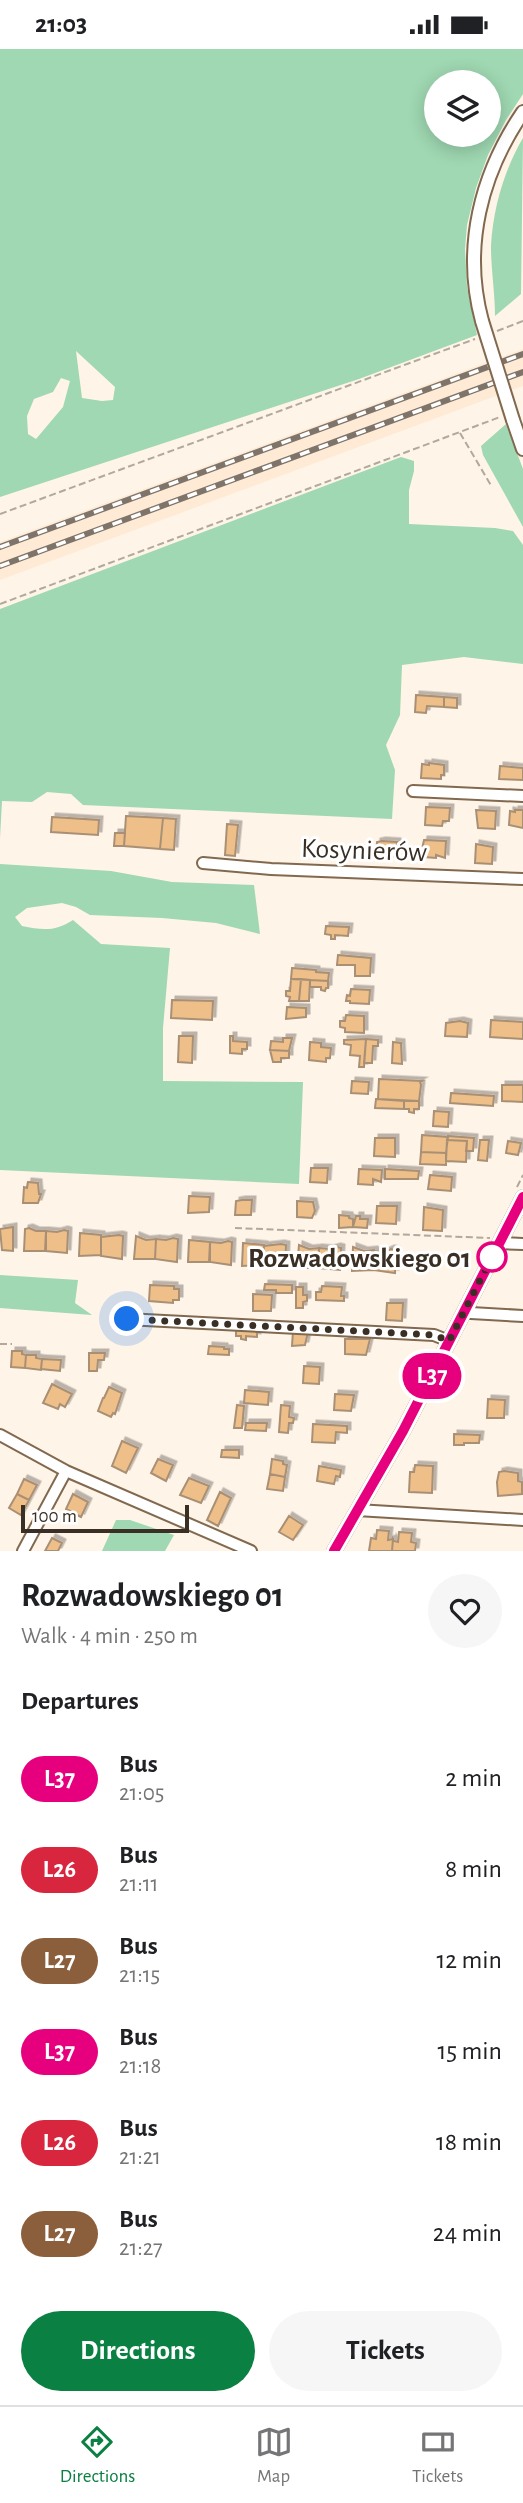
<!DOCTYPE html>
<html lang="en">
<head>
<meta charset="utf-8">
<style>
	:root { --surface:#fff; --page:#f6f6f6; --text:#202124; --muted:#757577; --line:#e0e0e0; --accent:#0b8043 }
	body { margin:0; font-family:"Alegreya Sans",sans-serif; background:var(--page); color:var(--text); height:100vh; display:flex; flex-direction:column; font-size:26px; white-space:nowrap }
	* { box-sizing:border-box; margin:0 }
	p { font-size:23px; color:var(--muted) }
	.icon { flex:none; width:38px; height:38px; fill:none; stroke:currentColor; stroke-width:2; stroke-linecap:round; stroke-linejoin:round }
	.map { position:relative; height:1502px; overflow:hidden }
	.drawer { display:flex; flex-direction:column; background:var(--surface); flex:1 }
	.drawer>* { flex:none }
	.badge { padding:0 14px; border-radius:23px; font-size:24px; line-height:46px }
	.fabs { position:absolute; left:424px; top:21px; display:grid; gap:14px }
	.fabs a { display:grid; place-items:center; width:77px; height:77px; border-radius:50%; background:var(--surface); box-shadow:0 4px 18px #0003; font-size:35px }
	.scale { position:absolute; left:21px; bottom:18px; width:168px; box-sizing:border-box; padding-left:7px; border:4px solid #392f24; border-top:0; font-size:19px; line-height:24px; white-space:nowrap; color:#392f24; -webkit-text-stroke:5px #fff; paint-order:stroke }
	.you { position:absolute; width:35px; height:35px; margin:-18px; border:5px solid #fff; border-radius:50%; background:#1a73e8; box-shadow:0 0 0 10px #1a73e833 }
	.map>.badge { position:absolute; translate:-50% -50%; box-shadow:0 0 0 4px #fff }
	h2 { padding:0 21px; font-size:26px; line-height:63px }
	.round { display:grid; place-items:center; flex:none; width:74px; height:74px; border-radius:37px; background:var(--page) }
	.headline { display:flex; align-items:center; justify-content:space-between; height:119px; padding:0 21px }
	h1 { font-size:33px; font-weight:700; line-height:52px }
	.primary-button { display:flex; gap:14px; margin-top:auto; padding:14px 21px }
	.primary-button a { flex:1; height:80px; border-radius:42px; background:var(--accent); color:#fff; font-size:28px; font-weight:700; line-height:80px; text-align:center }
	.primary-button a+a { background:var(--page); color:var(--text) }
	ul { padding:0; list-style:none }
	li { display:flex; align-items:center; gap:21px; height:91px; padding:0 21px }
	li div { flex:1 }
	li b { display:block; font-size:26px }
	li em { font-style:normal }
	li .badge { min-width:77px; font-weight:700; text-align:center }
	.status { display:flex; justify-content:space-between; align-items:center; height:49px; padding:0 35px; background:var(--surface); direction:ltr }
	.status svg { height:19px; fill:currentColor }
	.dock { display:flex; justify-content:space-around; align-items:center; height:98px; border-top:2px solid var(--line); background:var(--surface); font-size:19px; color:var(--muted) }
	.dock a { display:grid; justify-items:center; gap:4px }
	.dock .current { color:var(--accent) }
	.map>svg:first-child { display:block }
</style>
</head>
<body>
<div class="status"><b>21:03</b><svg viewBox="0 0 49 12"><path d="M0 12V9h3v3zM5 12V6h3v6zM10 12V3h3v9zM15 12V0h3v12zM26 1h20v11H26zM47 4h2v5h-2z"/></svg></div>
<div class="map">
<svg width="523" height="1502" viewBox="0 0 523 1502">
	<defs>
		<filter id="shadow"><feDropShadow dx="3.5" dy="-3.5" stdDeviation="0" flood-color="#0004"/></filter>
	</defs>
	<rect width="100%" height="100%" fill="#fff4e8"/>
	<path fill="#feead5" d="M523,300v37l-523,194v-38z"/>
	<path fill="#9fd8b2" fill-rule="evenodd" d="M0,0h523v45l-17,26 -18,35 -12,33 -9,37 -2,24 2,38 10,48 -118,44 -359,118zM436,33h52v53h-52zM76,302l39,36 -2,13 -11,1 -20,-3zM61,329l9,3 -7,26 -27,32 -8,-5 -1,-18 7,-17 19,-7z
		M523,89l-2,156 -26,22c0,-23 -4,-46 -4,-70 2,-37 13,-76 32,-108z
		M506,375l17,45v58l-40,-72 -2,-9z
		M401,408l13,4v10l-5,19v34l86,4 18,3 10,14v119l-59,-7 -62,8 -2,50 -14,30 9,25 -3,49 -309,-14 -12,-11 -24,-2 -15,10 -30,-1 -2,37v-229z
		M0,815l111,7 61,11 82,3 6,49 -44,-11 -54,-5 -72,-3 -14,-8 -14,-4 -35,5 -12,9 7,9c20,4 33,6 51,-6l28,24 69,4 -7,80v53l140,1 -4,102 -299,-14z
		M0,1226l78,5 -3,23 17,12 -92,-7z
		M116,1471h14l44,15 -9,16h-63z"/>
	<path fill="#efbf8a" stroke="#a99075" stroke-width="2" filter="url(#shadow)" d="M416,646l28,2v10l-17,-1 -1,7 -11,-1z
		M444,648l13,1v10l-13,-1z
		M429,714l15,2v10h-3v4l-20,-1 1,-14 7,1z
		M500,717l23,2v12l-24,-1z
		M426,758l24,1 -1,13h-6l-1,5 -17,-1z
		M476,761l20,1 -1,18 -17,-1z
		M515,761h8v18l-14,-3 1,-14 5,1z
		M126,767l37,2 -3,31 -36,-3z
		M52,768l47,3 -1,15 -47,-3z
		M163,769l13,1 -2,31 -14,-1z
		M227,775l11,1 -3,31 -10,-1z
		M115,784h10l-1,13h-10z
		M424,791l22,1 -1,17 -9,-3v3l-12,-1 -2,-8z
		M382,792l15,1 -1,15 -20,-2 1,-13z
		M476,795l17,3 -1,17 -17,-1z
		M326,877l23,1 -1,9 -13,-1v4h-4v-4l-6,-1z
		M338,906l33,3 -1,18h-15v-11h-18z
		M292,919l24,2v2l13,1 -1,8 -37,-2z
		M291,930h10l-2,22h-10l1,-4 -4,-1v-5h4z
		M301,930l9,1 -1,21h-10z
		M310,931l18,1v7h-2l-1,3 -4,-1v-3h-11z
		M351,940l19,1 -1,14 -19,-1v-2h-4l1,-6 3,1z
		M172,951l41,1 -1,19 -41,-2z
		M287,958l19,1v9l-20,2z
		M346,966l18,1v17l-19,-1v-4l-5,-1v-6h5z
		M491,971l32,2v17l-33,-2z
		M460,972l8,2 -1,14 -22,-1 1,-13z
		M179,987h14l-1,27 -14,-1z
		M230,987h3v5l14,1v7h-5v5l-12,-1z
		M283,989h9l-3,13 -19,-1 1,-9 12,1z
		M366,990l12,1v6h-5l-1,17h-8z
		M366,990l-2,28h-5l1,-11 -10,-1 1,-10 -7,-1v-4z
		M310,993l11,1v4l10,1 -1,10h-4v4l-17,-2z
		M393,993l8,1 1,21 -10,-1z
		M270,1001l19,1v7h-8v4h-8z
		M379,1030l43,2 -2,1 1,3 -2,16 -41,-2z
		M352,1032l17,1 -1,12 -17,-1z
		M502,1036h21v17l-21,-1z
		M451,1044l43,3 -1,10 -43,-3z
		M376,1050l28,2v8l-29,-1z
		M404,1052h15v8h-5v4l-5,-1v-3h-5z
		M434,1062l15,1 -1,15 -15,-1z
		M422,1086l26,2 -2,16 -25,-1z
		M448,1087l26,2 -1,13h-7l1,-10 -20,-1z
		M375,1089h20v19l-21,-1z
		M447,1091l20,1 -1,21 -20,-1z
		M480,1091h9l-2,21 -9,-1z
		M508,1092l13,2 -3,12 -12,-2z
		M421,1103l25,1v12l-26,-1z
		M311,1119h17l-1,15 -17,-1z
		M359,1120l23,1 -1,12 -8,-3v6l-15,-1z
		M385,1120l34,2 -1,8h-33z
		M430,1126l22,2 -1,14 -23,-2z
		M28,1133l10,1 1,11h2l-3,9h-15l1,-16 3,1z
		M189,1147l21,1 -1,15 -21,1z
		M242,1151h10l-1,15h-16l1,-14z
		M297,1152l16,1 2,9 -3,7 -15,-1z
		M377,1157h20l-1,18 -20,-1z
		M424,1158l19,3 -1,21 -19,-1z
		M339,1166l10,1v2l4,1v8l-14,1z
		M356,1167h4v3h8l-1,9 -14,-1z
		M13,1178v24l-11,-1 -2,-21z
		M29,1179l7,3h10l-1,20h-21l1,-22z
		M64,1181l4,1 -1,22 -21,-2v-20l11,1z
		M80,1184l21,2v20l-22,1z
		M119,1186l4,1 -1,23 -21,-3v-19z
		M136,1187l10,4 10,-1 -1,20h-21z
		M173,1189l5,1 -1,23 -22,-3 1,-20 10,1z
		M189,1191l21,2 -1,20h-21z
		M228,1192l4,1 -1,23 -21,-3v-20l11,1z
		M243,1194l21,2 -1,20 -21,1z
		M281,1195l5,1 -1,23 -22,-3 1,-19z
		M299,1196l10,4 10,-1 -1,20h-21z
		M337,1198l4,1 -1,22 -21,-2v-20l11,1z
		M353,1198l11,4 10,-1 -1,20 -21,1z
		M391,1200l5,1 -1,23 -22,-3 1,-19 10,1z
		M265,1235l27,1v8h-16v-3h-12z
		M150,1236l24,1v3h5v11h-6v3l-24,-2z
		M322,1237l20,1 -1,9h3v5l-28,-1v-8h5z
		M296,1238h7v8h4v6l-4,1v6h-7z
		M253,1245l19,1 -1,16h-18z
		M387,1254h16l-1,18 -16,-1z
		M236,1279l21,1v8l-11,-1v4l-5,-1v-3h-5z
		M293,1282l15,1 -3,13 -13,1z
		M345,1290h25l-4,16 -21,-1z
		M209,1297l15,1v2h5v6l-21,-1z
		M12,1302h10v3l4,1 -1,13 -14,-1z
		M89,1304h16l-1,7h-6l-1,11h-8z
		M26,1306h10v3l6,1 -1,11 -16,-2z
		M42,1310l19,1 -1,11 -19,-2z
		M304,1317l16,1 -1,17 -16,-1z
		M52,1335l20,10 -7,13 -5,-3 -2,5 -15,-6z
		M109,1338l13,6 -7,21 -2,-1 -2,4 -13,-6 5,-13h1z
		M245,1341l24,2 -1,13 -24,-2z
		M335,1345l19,1 -3,16 -17,-1z
		M488,1350l17,1 -1,18h-17z
		M237,1356l7,1 -2,22h-8z
		M281,1356l9,1 -1,11 5,1 -1,5h-4l-1,10 -9,-1z
		M246,1374h21l-1,8 -21,-1z
		M313,1375l34,2v7l-11,-1 -1,11 -23,-1z
		M454,1385l26,1 -1,8h-15v2h-10z
		M122,1392l16,7 -12,25 -14,-7z
		M222,1401h17v8l-18,-1z
		M158,1410l15,6 -7,16 -15,-8z
		M272,1410l11,2v3l4,1 -2,12 -15,-3z
		M415,1416l18,1 -1,27 -23,-1 1,-20h4z
		M319,1417l22,4 -1,7 -4,-1 -2,8 -17,-3z
		M504,1422l14,2v8l4,1v12l-24,2 -1,-14 2,-10z
		M270,1425l15,3 -2,14 -16,-2z
		M189,1429l20,8 -8,17 -21,-8z
		M24,1430l13,6 -8,15 -12,-6z
		M220,1443l11,6 -13,28 -11,-6z
		M17,1445l12,6 -8,15 -12,-7z
		M73,1445l15,8 -7,15 -15,-8z
		M289,1467l14,9 -10,15 -14,-8z
		M377,1481l12,1 -1,9 5,-1 -1,12h-23l2,-13 5,1z
		M399,1483l13,1 -1,9 5,1 -1,8h-23l1,-12 1,2 4,1z
		M52,1489l10,5 -4,8h-13z"/>
	<g fill="none" stroke-linecap="round" stroke-linejoin="round">
		<defs>
			<path id="minor" d="M413,742l110,5
				M203,814l68,6 252,10
				M499,1194l24,1
				M464,1262l7,2 52,3
				M126,1270l308,16 15,6
				M0,1386l66,36 185,80
				M357,1461l166,10
				M23,1502l43,-80"/>
			<path id="tertiary" d="M482,272c-20,-74 -1,-147 41,-209
				M513,371l10,29
				M334,1502l69,-120 120,-234"/>
		</defs>
		<use href="#minor" stroke="#81694f" stroke-width="14"/>
		<use href="#tertiary" stroke="#81694f" stroke-width="16"/>
		<path stroke="#b3a89d" stroke-width="2" stroke-dasharray="7 3.5" stroke-linecap="butt" d="M497,282l26,-10
			M460,384l32,54
			M0,465l475,-175
			M0,555l500,-187
			M517,1138l6,-12
			M235,1179l255,10
			M0,1295h12"/>
		<use href="#minor" stroke="#fff" stroke-width="10"/>
		<use href="#tertiary" stroke="#fff" stroke-width="12"/>
		<defs>
			<path id="rail" d="M0,498l523,-193
				M0,517l523,-194"/>
		</defs>
		<use href="#rail" stroke="#7e7469" stroke-width="6"/>
		<use href="#rail" stroke="#fff" stroke-width="3.5" stroke-dasharray="10" stroke-linecap="butt"/>
		<defs>
			<path id="tertiary-bridge" d="M482,272l31,99"/>
		</defs>
		<use href="#tertiary-bridge" stroke="#81694f" stroke-width="16" stroke-linecap="butt"/>
		<use href="#tertiary-bridge" stroke="#fff" stroke-width="12"/>
	</g>
	<g fill="none" stroke-linecap="round" stroke-linejoin="round">
		<defs>
			<path id="line" d="M334,1502l69,-120 120,-234"/>
		</defs>
		<use href="#line" stroke="#fff" stroke-width="16"/>
		<use href="#line" stroke="#e6007e" stroke-width="10"/>
		<path stroke="#392f24" stroke-width="7" stroke-dasharray="0 12.6" d="M127,1270l307,16 15,6 43,-84"/>
	</g>
	<circle fill="#fff" stroke="#e6007e" stroke-width="3.5" cx="492" cy="1208" r="14"/>
	<g text-anchor="middle" stroke-width="6" stroke-linejoin="round" paint-order="stroke">
		<g font-size="28" fill="#392f24" stroke="#fff">
			<text transform="translate(364 800) rotate(2)" y="10">Kosynierów</text>
		</g>
		<g font-size="28" font-weight="bold" fill="#392f24" stroke="#fff" text-anchor="end">
			<text x="471" y="1218">Rozwadowskiego 01</text>
		</g>
	</g>
</svg>
<div class="fabs">
<a><svg class="icon" aria-label="layers" viewBox="0 0 24 24"><path d="M12 4l9 5-9 5-9-5zM3 14l9 5 9-5"/></svg></a>
</div>
<div class="scale">100 m</div>
<div class="you" style="left:127px;top:1270px"></div>
<b class="badge" style="left:432px;top:1327px;background:#e6007e;color:#fff">L37</b>
</div>
<section class="drawer">
<div class="headline"><div><h1>Rozwadowskiego 01</h1><p>Walk · 4 min · 250 m</p></div><a class="round"><svg class="icon" aria-label="heart" viewBox="0 0 24 24"><path d="M12 20l-8-8c-3-5 5-10 8-4 3-6 11-1 8 4z"/></svg></a></div>
<h2>Departures</h2>
<ul>
<li><span class="badge" style="background:#e6007e;color:#fff">L37</span><div><b>Bus</b><p>21:05</p></div><em>2 min</em></li>
<li><span class="badge" style="background:#d7263d;color:#fff">L26</span><div><b>Bus</b><p>21:11</p></div><em>8 min</em></li>
<li><span class="badge" style="background:#8b5e3c;color:#fff">L27</span><div><b>Bus</b><p>21:15</p></div><em>12 min</em></li>
<li><span class="badge" style="background:#e6007e;color:#fff">L37</span><div><b>Bus</b><p>21:18</p></div><em>15 min</em></li>
<li><span class="badge" style="background:#d7263d;color:#fff">L26</span><div><b>Bus</b><p>21:21</p></div><em>18 min</em></li>
<li><span class="badge" style="background:#8b5e3c;color:#fff">L27</span><div><b>Bus</b><p>21:27</p></div><em>24 min</em></li>
</ul>
<div class="primary-button"><a>Directions</a><a>Tickets</a></div>
</section>
<nav class="dock">
<a class="current"><svg class="icon" aria-label="directions" viewBox="0 0 24 24"><path d="M12 3l9 9-9 9-9-9zM9 14v-3h6M13 9l2 2-2 2"/></svg>Directions</a>
<a><svg class="icon" aria-label="map" viewBox="0 0 24 24"><path d="M3 6l6-2 6 2 6-2v14l-6 2-6-2-6 2zM9 4v14M15 6v14"/></svg>Map</a>
<a><svg class="icon" aria-label="tickets" viewBox="0 0 24 24"><path d="M3 7h18v10H3zM15 7v10"/></svg>Tickets</a>
</nav>
</body>
</html>
